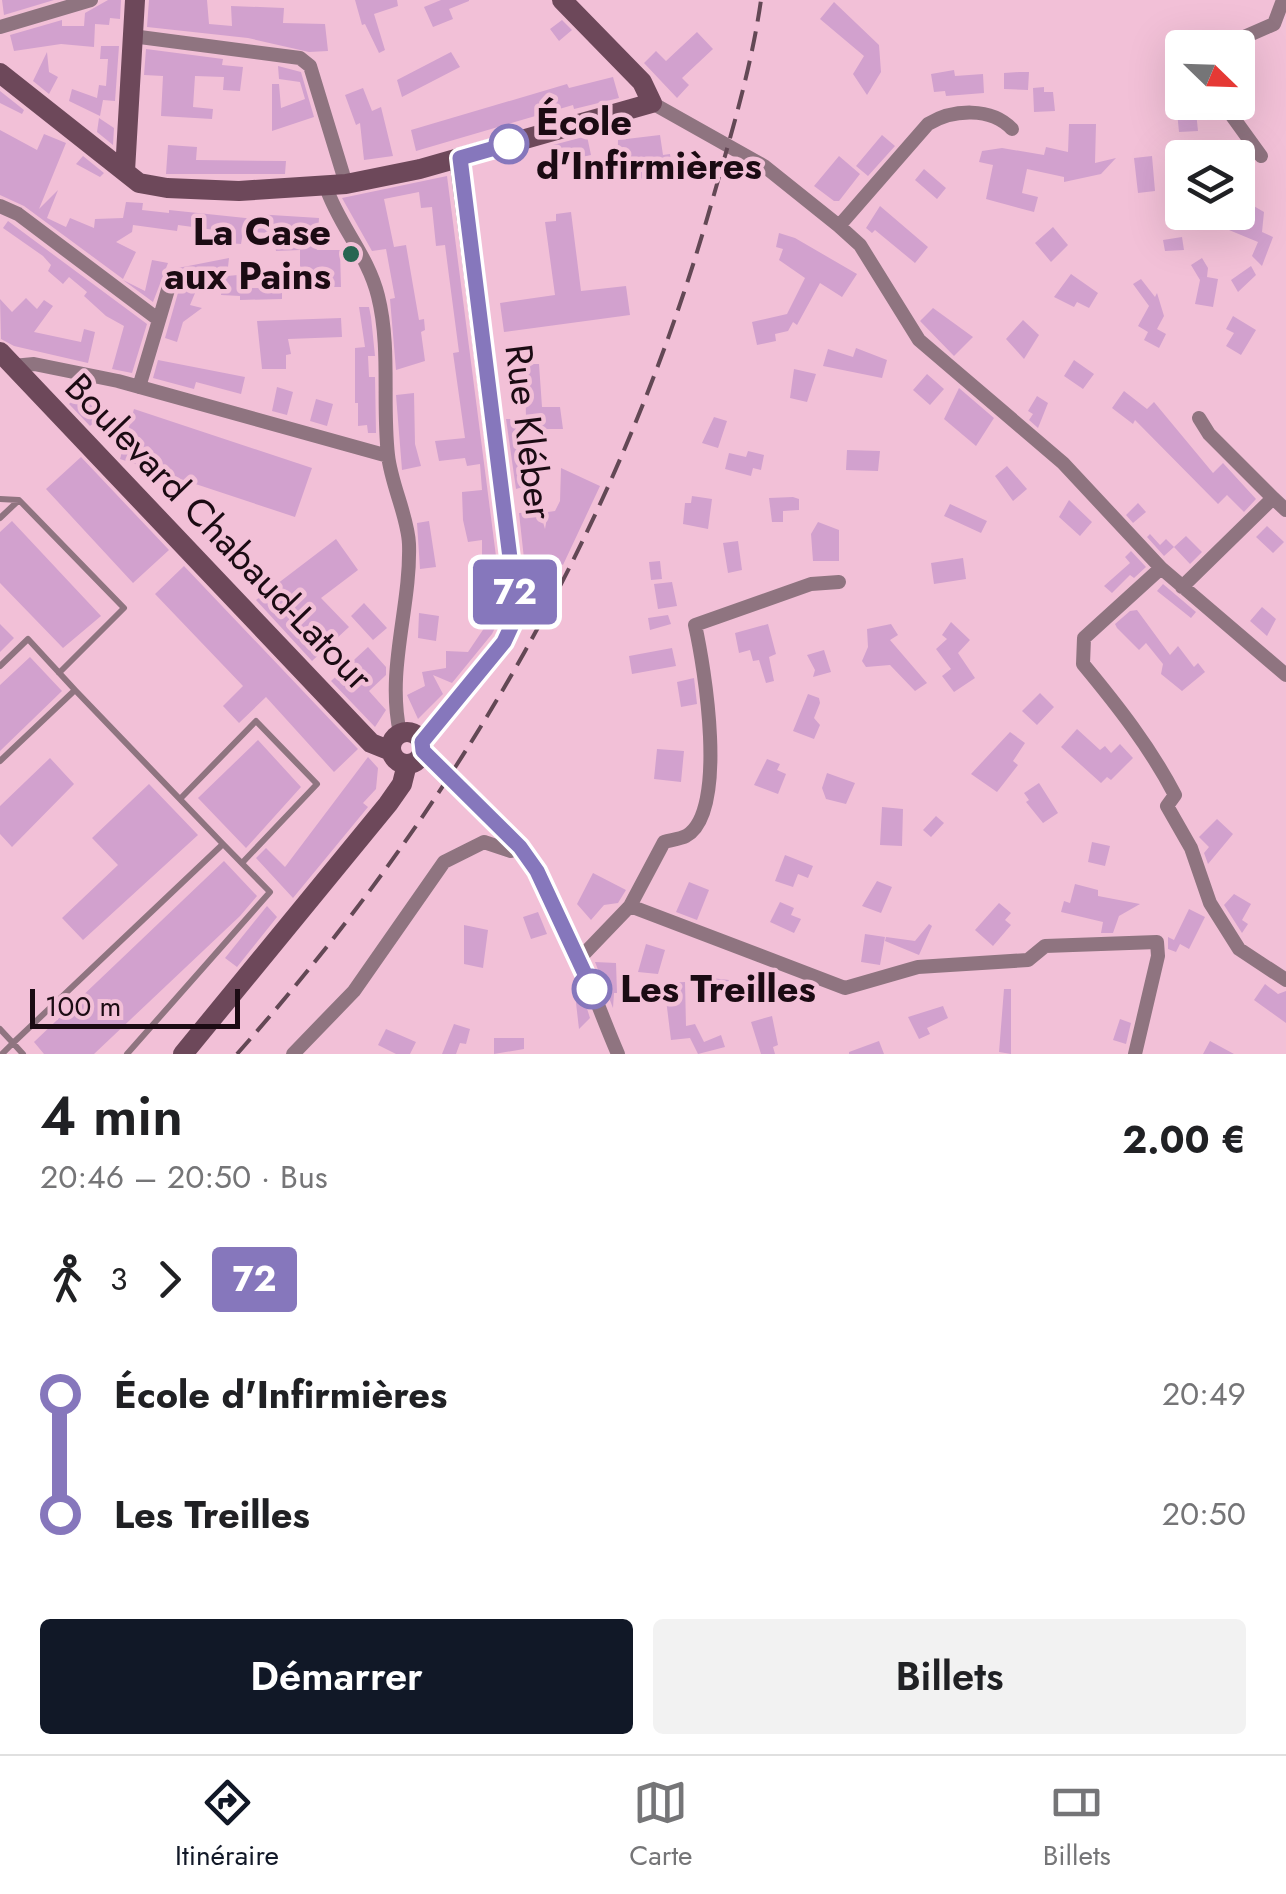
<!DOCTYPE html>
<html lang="fr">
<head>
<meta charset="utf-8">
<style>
	:root { --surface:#fff; --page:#f2f2f2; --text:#202124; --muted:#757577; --line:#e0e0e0; --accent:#111827 }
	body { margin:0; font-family:Jost,sans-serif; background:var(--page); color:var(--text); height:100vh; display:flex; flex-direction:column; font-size:38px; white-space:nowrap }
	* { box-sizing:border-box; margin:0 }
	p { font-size:32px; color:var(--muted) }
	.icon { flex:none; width:55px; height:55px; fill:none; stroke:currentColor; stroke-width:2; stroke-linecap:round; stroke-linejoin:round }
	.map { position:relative; height:1054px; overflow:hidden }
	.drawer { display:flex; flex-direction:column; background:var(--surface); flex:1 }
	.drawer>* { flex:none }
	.badge { padding:0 20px; border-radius:8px; font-size:35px; line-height:65px }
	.needle { width:65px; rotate:113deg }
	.controls { position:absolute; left:1165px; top:30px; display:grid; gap:20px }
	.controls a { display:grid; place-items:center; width:90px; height:90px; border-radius:10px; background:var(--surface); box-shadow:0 10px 40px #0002; font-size:50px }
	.scale { position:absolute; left:30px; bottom:25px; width:210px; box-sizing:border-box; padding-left:10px; border:5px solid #1b0b13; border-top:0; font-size:28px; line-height:35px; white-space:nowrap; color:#1b0b13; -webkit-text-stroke:8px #f2c0d7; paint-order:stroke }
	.map>.badge { position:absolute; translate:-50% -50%; box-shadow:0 0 0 5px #fff }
	.legs { display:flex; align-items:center; gap:15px; height:110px; padding:0 40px; font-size:32px }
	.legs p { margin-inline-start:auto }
	.overview { display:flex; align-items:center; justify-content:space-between; height:170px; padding:0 40px }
	h1 { font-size:55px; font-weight:600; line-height:75px }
	.primary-button { display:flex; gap:20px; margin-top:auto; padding:20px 40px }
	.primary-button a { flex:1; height:115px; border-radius:10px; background:var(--accent); color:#fff; font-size:40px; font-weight:600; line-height:115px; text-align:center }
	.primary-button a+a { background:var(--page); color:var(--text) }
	ul { padding:0 40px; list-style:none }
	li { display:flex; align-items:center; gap:35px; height:120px; font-size:38px }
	li i { display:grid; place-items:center; width:15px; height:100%; margin:0 12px; background:currentColor }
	li i::after { content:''; width:25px; height:25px; margin:-12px; border:8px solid; border-radius:50%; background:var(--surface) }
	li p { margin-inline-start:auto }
	li:first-child i { background:linear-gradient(#0000 50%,currentColor 0) }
	li:last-child i { background:linear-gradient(currentColor 50%,#0000 0) }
	.menu { display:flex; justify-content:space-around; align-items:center; height:140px; border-top:2px solid var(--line); background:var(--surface); font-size:28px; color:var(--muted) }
	.menu a { display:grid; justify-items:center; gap:5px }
	.menu .on { color:var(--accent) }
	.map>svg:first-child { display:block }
</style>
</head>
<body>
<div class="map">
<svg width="1286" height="1054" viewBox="0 0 1286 1054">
	<rect width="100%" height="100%" fill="#f2c0d7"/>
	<path fill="#d2a1ce" d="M2,0h52l-50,15z
		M108,0h13l-1,19 -10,-1 -1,7 -14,-1 -1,23 -33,-3 -47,7 -4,-16 52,-15v6h22l1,-13z
		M149,0h58l2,24 23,2 -1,-20 53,2 -1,15 42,1 3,27 -19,1 -61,-14 -101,-11z
		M355,0h42l1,6 -24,8 11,36 -6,3 -14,-29 -3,1z
		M441,0h28v1l-20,8 4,10 -20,8 -9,-20z
		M834,2l45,43 2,27 -14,23 -14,-21 11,-18 -44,-37z
		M562,20l10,10 -13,11 -9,-12z
		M697,32l16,17 -31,29 7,7 -12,13 -33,-35 12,-12 10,10z
		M101,46h18l-4,55 -12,-1 -3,16 -31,-15 3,-12 25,9 2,-13 7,1 2,-27h-8z
		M146,49l77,10 -1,6 21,2 -3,24 -17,-1 1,-13 -29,-1 -2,31 20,2 -1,10 -51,-3 2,-40 -19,-1z
		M47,52l2,20 9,5 -9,17 -16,-13z
		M451,52l9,15 -58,30 -5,-17z
		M278,66l23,6 13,45 -42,14v-47h7l2,24 24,-9 -5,-17 -21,-3z
		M954,70l1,6 28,-2 1,19 -38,3 -1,-5 -11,1 -3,-18z
		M1019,72h10l-1,18 -24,-1v-16z
		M613,77l6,21 -45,11 -1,-4 -157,46 -5,-21 156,-46 2,4z
		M1044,87v5h9l2,19 -21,1 -1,-24z
		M363,88l9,23 9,-4 12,49 -29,4 -4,-37 -4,2 -11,-30z
		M0,91l24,19 -2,4 -22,-11z
		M1176,102h19l3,29 -19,1z
		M99,118l15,10 -1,17 -16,-13z
		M1069,124h27l-1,39 21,-5 -15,16 -37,8v-5l-37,-8 -5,24 16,4 -4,15 -48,-13 7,-34 -14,-3 3,-11 20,-3 42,7 2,-8 22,5z
		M0,130l37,20 7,-16 22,9 -27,66 19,-19 -11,28 19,9 4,-9 24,10 1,-9 28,-1 3,-16 17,1 -1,7 27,3v-3l86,9v-5l64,4 -2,32h23l1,37h-33l1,-15h-9v-22l-24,1 -3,-18 -30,-1 -2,12 -14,-1 2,-11 -51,-7 -1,6 -44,-6 -1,7 -16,10 20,10 -13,27 -99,-73 -24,-11z
		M660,135l3,20 7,-1 2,15h-7l1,6 -42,6 -1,-5h-6l1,-36z
		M882,135l13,11 -27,30 -12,-10z
		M587,136l4,19 -36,8 -2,-18z
		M168,145l29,2 -1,13 90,1 -1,13h-119z
		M83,156l21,17 -4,4 -24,-13z
		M839,156l21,18 -21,27h-5l-20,-15z
		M1152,156l3,35 -17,2 -4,-35z
		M924,169l22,19 -9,11 -22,-19z
		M447,176l54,419 -6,1v-8l-13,1v-49l-14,2 -5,-22 -1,-28 20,-2 -2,-26 -13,2 -2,-8 -26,3 -4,-20 30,-3 -12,-85 6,-1 -10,-76 -4,-31 -9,1 -4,-39 -11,1 -2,-16 -35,7 10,48 12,-2 13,75 5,-1 1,11 -4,2 4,29 -29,9 -6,-71 5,-1 -9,-49 -14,2 -30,-53z
		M1252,205l12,7 -2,20 11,5 -11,29 -10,-10 6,-14 -29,-12z
		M880,206l48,41 -13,16 -40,-33 -3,3 -6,-5z
		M571,212l10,79 45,-5 4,29 -126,17 -4,-29 55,-8 -10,-73 11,-1v-7z
		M8,221l139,103 -15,49 -20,-4 12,-43 -18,-10 -22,-20 3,-4 -18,-15 -6,7 -15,-13 3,-6 -8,-9 -40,-28z
		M1053,227l15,18 -17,17 -16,-19z
		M779,233l16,5 62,36 -15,23 -22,-14 -23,42 -4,-3 -5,9 -13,3 1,7 -19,4 -5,-23 35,-8 18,-36 -26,-18 4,-11 -7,-2z
		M1182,237l2,13 -19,1 -2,-11z
		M229,258l-2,18 11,-1 7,13h37v11l-42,1v-4l-19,-1 1,-8 -24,-1 -8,19 12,3 -19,14 -6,20 -12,-4 17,-59 -4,-11z
		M1202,258l6,10 -1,9 11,2 -5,28 -18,-3 5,-24 -9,-15z
		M152,260l16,3 -15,39 -30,-22 22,11z
		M1251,266l5,9 -18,17 -7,-12z
		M1071,274l27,19 -9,15 -12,-6 -3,5 -20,-10z
		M1141,279l14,18 2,-4 7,23 -7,13 9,5 -7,14 -15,-8 4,-8 -10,-6 11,-20 -16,-22z
		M26,298l11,11 7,-9 9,6 -19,26 47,10 3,-13 11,3 -7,31 -74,-17 -13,-7 -1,-40 12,13z
		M359,307h10l2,10 4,39h-7l1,21h6l1,56h-8l-1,-8 -9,1v-23h-3v-55l10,-1z
		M933,308l40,29 -19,19 -34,-35z
		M1233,316l23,14 -15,25 -15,-9 8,-13 -8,-4z
		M341,318l1,19 -54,2 3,15 -5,1v14h-24l-5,-48z
		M1023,320l16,15 -15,24 -18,-20z
		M856,348l31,12 -5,18 -59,-12 5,-17 25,8z
		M158,360l87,17 -4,17 -45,-12 -2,7 -41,-11z
		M1074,360l20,14 -11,15 -19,-13z
		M525,364h14l3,43h18l3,22h-36l-1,-8 -1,11 -5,1 6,53 -10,3 -10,-70h20z
		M794,369l22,5 -9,28 -17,-4z
		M927,374l17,15 -14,16 -17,-15z
		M277,387l16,5 -6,23 -15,-4z
		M959,388l35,30 -18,28 -32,-27z
		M1124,391l23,18 7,-7 59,71 10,-10 33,36 -12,13 -17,-17 -9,9 -83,-84 -2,4 -21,-16z
		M80,393l21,23 -11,10 -21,-22z
		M414,393l1,51 6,22 -19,4 -6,-75z
		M1037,396l11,7 -10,25 -9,-8 4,-6 -5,-3z
		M316,399l17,5 -6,22 -17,-5z
		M134,409l178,59 -17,49 -175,-58z
		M714,417l13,4 -9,27 -16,-5z
		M847,450l33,1 -2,20 -32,-1z
		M748,451l16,4 -3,15 -8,-2 -2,8 -26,-7 4,-16 17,4z
		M81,457l88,93 -36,33 -87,-94z
		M1007,466l20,23 -14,12 -18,-25z
		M561,468l39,18 -37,79 -17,-8 2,12 -17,1 27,35 -31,-19 -8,-73 21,-1 5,17 3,-17 7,-1 5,-10z
		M692,496l20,3 -4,30 -25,-5 2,-21h6z
		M793,497l6,2v11l-16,1v11h-11l-3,-24z
		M1069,500l23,22 -12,14 -21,-19z
		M1138,503l8,9 -13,11 -7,-8z
		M950,504l37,17 -6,12 -37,-17z
		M12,521l89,95 -38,32 -63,-65v-51z
		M429,521l7,46 -16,2 -3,-46z
		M818,522l21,8v31h-26l-2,-27z
		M1267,526l17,16 -11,11 -17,-16z
		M1150,534l10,11 6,-6 8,8 -10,9 -17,-19z
		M1186,536l16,16 -12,12 -16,-17z
		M336,539l22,31 -37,28 28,29 -37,34 -56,-61z
		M738,541l4,29 -14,3 -5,-30z
		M1131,551l15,16 -12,11 -4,-3 -18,18 -8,-7 26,-23 -5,-6z
		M963,558l3,21 -32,5 -3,-21z
		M660,561l2,18 -11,1 -2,-18z
		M184,566l174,183 -24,23 -68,-75 -27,26 -16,-17 20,-20 -88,-92z
		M672,582l5,24 -19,3 -4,-25z
		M1163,584l33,28 -5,6 -34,-27z
		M364,603l23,25 -14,12 -22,-24z
		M1262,607l14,12 -9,17 -17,-15z
		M1137,610l33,45 8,-9 16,21 4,-4 7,9 -23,19 -21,-17 2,-10 -17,-21 -7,7 -22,-22 -2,-4 15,-13z
		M495,612l6,4 -9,18 -40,49 -19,-8 10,19 -25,25 -11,-24 18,-9 -3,-14 24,-4v-17l22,1z
		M419,613l20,3 -3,25 -18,-3z
		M668,615l3,9 -21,6 -2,-12z
		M951,622l19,18 -12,13 17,25 -21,14 -12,-16 9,-7 -15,-20 11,-10 -5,-4z
		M0,624l14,14 -14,14z
		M768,624l8,30 -7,3 5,24 -8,2 -7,-23 -6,1 -3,-11 -11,3 -4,-20z
		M891,624l7,11 -8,5 37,43 -12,8 -25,-26 -24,2 -4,-6 6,-14 -1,-18z
		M368,647l18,20v8l-17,16 17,19 -11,17 -44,-46z
		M672,648l4,18 -44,8 -3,-18z
		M824,650l7,22 -18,5 2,-7 -8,-15z
		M30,657l32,34 -62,60v-66z
		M694,678l3,26 -16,3 -4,-25z
		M1040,693l14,14 -17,18 -15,-14z
		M808,694l11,4 1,5 -6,15 6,7 -6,14 -21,-8z
		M1077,729l23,21 5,-4 6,7 9,-9 13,14 -22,22 -4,-3 -6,6 -40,-36z
		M1010,732l15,11 -12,18 5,4 -21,27 -26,-18z
		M258,740l43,47 -55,61 -48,-50z
		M657,749l27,2 -3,31 -27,-3z
		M368,757l10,11 -2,21 -13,14 5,4 -75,91 -37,-40 10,-10 19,19z
		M50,758l24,26 -62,63 -12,-13v-28z
		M767,759l13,5 -3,6 9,4 -8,20 -24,-9z
		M827,773l28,10 -9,21 -20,-5 -4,-11z
		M1039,783l19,30 -15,10 -17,-21 3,-2 -5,-7z
		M149,784l49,51 -115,105 -21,-22 56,-53 -26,-27z
		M882,807l21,2 -1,37 -22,-1z
		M936,816l8,7 -13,14 -8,-7z
		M1217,819l16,15 -25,30 -4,-11 5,-6 -10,-10z
		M1092,842l18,4 -5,20 -17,-4z
		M785,855l28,11 -5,12 -10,-4 -5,13 -18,-6z
		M224,861l33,35 -17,20 -146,138h-50l-10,-12z
		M593,873l33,17 -8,13 -14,2 -13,15 -14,-16z
		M877,881l15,6 -11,26 -19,-7z
		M689,882l20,8 -12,30 -21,-8z
		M1075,884l23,6v6l42,8 -21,12 -6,17h-12l2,-11 -42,-10 3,-11 6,2z
		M1234,894l17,10 -9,16 6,4 -6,9 -18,-28z
		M780,902l14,6 -3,7 10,4 -7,14 -24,-11z
		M999,903l12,10 -6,7 6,5 -18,21 -18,-16z
		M267,906l10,11 -40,50 -12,-9z
		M1189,909l16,8 -16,32 -9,-5 -4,8 -8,-3v-12l6,3z
		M538,912l9,22 -16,5 -8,-22z
		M929,924l3,2 -13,29 -34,-14 1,-4 29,4z
		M464,925l24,5 -5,38 -19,-4z
		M865,934l20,3 -5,28 -19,-3z
		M646,944l19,6 -7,24 -20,-2z
		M595,962l21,1 1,30h-3l-1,15z
		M711,978l18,2 -1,13 -19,-1z
		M685,982l1,44 9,-2 9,18 17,-7 4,12 -27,7 -8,-16 -19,2 -7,-57z
		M1265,984l13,10 8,-3v32l-32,-23z
		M1004,989h7v65l-12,-2z
		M582,993l8,25 -11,11 -4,-35z
		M943,1006l5,12 -21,10 3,6 -11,5 -11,-22z
		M772,1016l6,29 -5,2 2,7h-14l-10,-32z
		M1120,1019l11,4 -5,21 -13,-4z
		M454,1024l16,5 -4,15 -6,-1 -4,11h-14z
		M386,1029l30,13 -6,12h-14l-18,-9z
		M494,1038h30v11l-30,5z
		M879,1041l5,13h-35v-2z
		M1210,1041l24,13h-31z"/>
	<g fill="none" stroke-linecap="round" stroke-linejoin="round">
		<path stroke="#8f7480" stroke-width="6" d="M0,499l19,1 105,108 -65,65
			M0,518l18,-17
			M0,666l28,-27 47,51
			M0,761l75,-71 148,154
			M180,799l76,-78 61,63 -75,79
			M0,1029l13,14 -11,11
			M23,1054l-10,-11 210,-199 47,48 -143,162"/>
		<path stroke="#8f7480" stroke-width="14" d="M0,27l91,-27
			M132,36l168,22 10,8 36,118
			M1234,48l8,-10 32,-14 9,-24
			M1222,102l39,54
			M652,103l112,63 75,60 21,19 59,95 144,123 98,105 125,107
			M326,187c13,39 42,68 52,109 13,52 4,107 10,159 3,29 20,62 21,89 2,63 -23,125 -9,189
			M0,206l18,8 141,106 -20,67
			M839,226l89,-102c25,-15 63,-17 84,5
			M159,320l13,-44
			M13,366l21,-2 84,17 270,75
			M1273,498l13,12
			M1161,568l-77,70 -1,26c34,41 67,83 92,131l-8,11 24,42 19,55 29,46 47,31
			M1182,587l91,-89 -64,-64 -10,-16
			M423,751l23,20
			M461,789c25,25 54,49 74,80 37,57 56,123 83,185
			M630,906l215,82 73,-21 110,-7 17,-14 112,-4 1,14 -23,98
			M581,957l49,-51 34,-64c7,-2 16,-3 22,-6 43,-24 18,-171 9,-211l116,-41 28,-2
			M293,1054l61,-63 90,-129 40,-20 27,9"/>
		<path stroke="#6d485a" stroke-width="20" d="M0,73l139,110 28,5 72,3 107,-7 74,-15 232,-66 -10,-21 -80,-82
			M125,171l10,-171
			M0,352l371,391 20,8
			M391 748a16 16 0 1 1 32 0a16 16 0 1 1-32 0Z
			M422,742l82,-101 13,-27 -58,-456
			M183,1054l205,-250 14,-20 5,-20"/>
		<path stroke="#634855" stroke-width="4" stroke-dasharray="20 10" stroke-linecap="butt" d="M237,1054c219,-247 383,-530 474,-849 19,-67 40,-135 50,-205"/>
	</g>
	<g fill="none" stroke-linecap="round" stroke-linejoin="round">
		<defs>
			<path id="line-1" d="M509,144l-49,14 57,456 -13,28 -82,100 1,9 97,96 17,24 55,118"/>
		</defs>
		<use href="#line-1" stroke="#fff" stroke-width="22"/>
		<use href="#line-1" stroke="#8677bc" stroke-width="15"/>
	</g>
	<g fill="#fff" stroke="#8677bc" stroke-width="5">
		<circle cx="509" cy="144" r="18"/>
		<circle cx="592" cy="989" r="18"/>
	</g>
	<circle fill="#276551" stroke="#f2c0d7" stroke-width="4" cx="351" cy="254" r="10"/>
	<g text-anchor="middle" stroke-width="9" stroke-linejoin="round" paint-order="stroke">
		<g font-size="38" font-weight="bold" fill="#1b0b13" stroke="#f2c0d7" text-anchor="start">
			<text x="536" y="135">École<tspan x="536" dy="44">d'Infirmières</tspan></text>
			<text x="620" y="1002">Les Treilles</text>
		</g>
		<g font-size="38" font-weight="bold" fill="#1b0b13" stroke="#f2c0d7" text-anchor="end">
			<text x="331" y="245">La Case<tspan x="331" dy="44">aux Pains</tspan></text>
		</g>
		<g font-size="38" fill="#1b0b13" stroke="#f2c0d7">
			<text transform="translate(529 432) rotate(83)" y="13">Rue Kléber</text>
			<text transform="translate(219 532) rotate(46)" y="13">Boulevard Chabaud-Latour</text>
		</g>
	</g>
</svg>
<div class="controls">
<a><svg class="needle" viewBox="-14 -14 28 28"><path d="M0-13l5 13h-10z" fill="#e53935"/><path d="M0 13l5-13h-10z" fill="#757577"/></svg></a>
<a><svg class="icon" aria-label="layers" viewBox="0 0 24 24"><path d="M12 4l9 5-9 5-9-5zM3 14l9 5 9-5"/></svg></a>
</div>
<div class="scale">100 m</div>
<b class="badge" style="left:515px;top:592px;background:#8677bc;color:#fff">72</b>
</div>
<section class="drawer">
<div class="overview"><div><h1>4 min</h1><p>20:46 – 20:50 · Bus</p></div><b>2.00 €</b></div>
<div class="legs"><svg class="icon" aria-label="walk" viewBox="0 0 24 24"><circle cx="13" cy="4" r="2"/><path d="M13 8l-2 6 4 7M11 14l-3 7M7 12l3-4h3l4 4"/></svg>3<svg class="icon" aria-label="forward" viewBox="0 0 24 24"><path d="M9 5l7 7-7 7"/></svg><b class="badge" style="background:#8677bc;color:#fff">72</b></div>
<ul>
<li><i style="color:#8677bc"></i><b>École d'Infirmières</b><p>20:49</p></li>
<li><i style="color:#8677bc"></i><b>Les Treilles</b><p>20:50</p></li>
</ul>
<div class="primary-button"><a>Démarrer</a><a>Billets</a></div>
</section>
<nav class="menu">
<a class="on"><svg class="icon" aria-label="directions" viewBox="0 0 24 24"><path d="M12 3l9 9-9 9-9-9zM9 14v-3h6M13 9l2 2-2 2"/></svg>Itinéraire</a>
<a><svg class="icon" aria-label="map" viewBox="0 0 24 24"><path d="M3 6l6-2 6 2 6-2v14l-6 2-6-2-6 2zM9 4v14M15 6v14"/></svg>Carte</a>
<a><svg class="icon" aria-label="tickets" viewBox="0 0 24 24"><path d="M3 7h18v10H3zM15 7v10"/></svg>Billets</a>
</nav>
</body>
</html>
